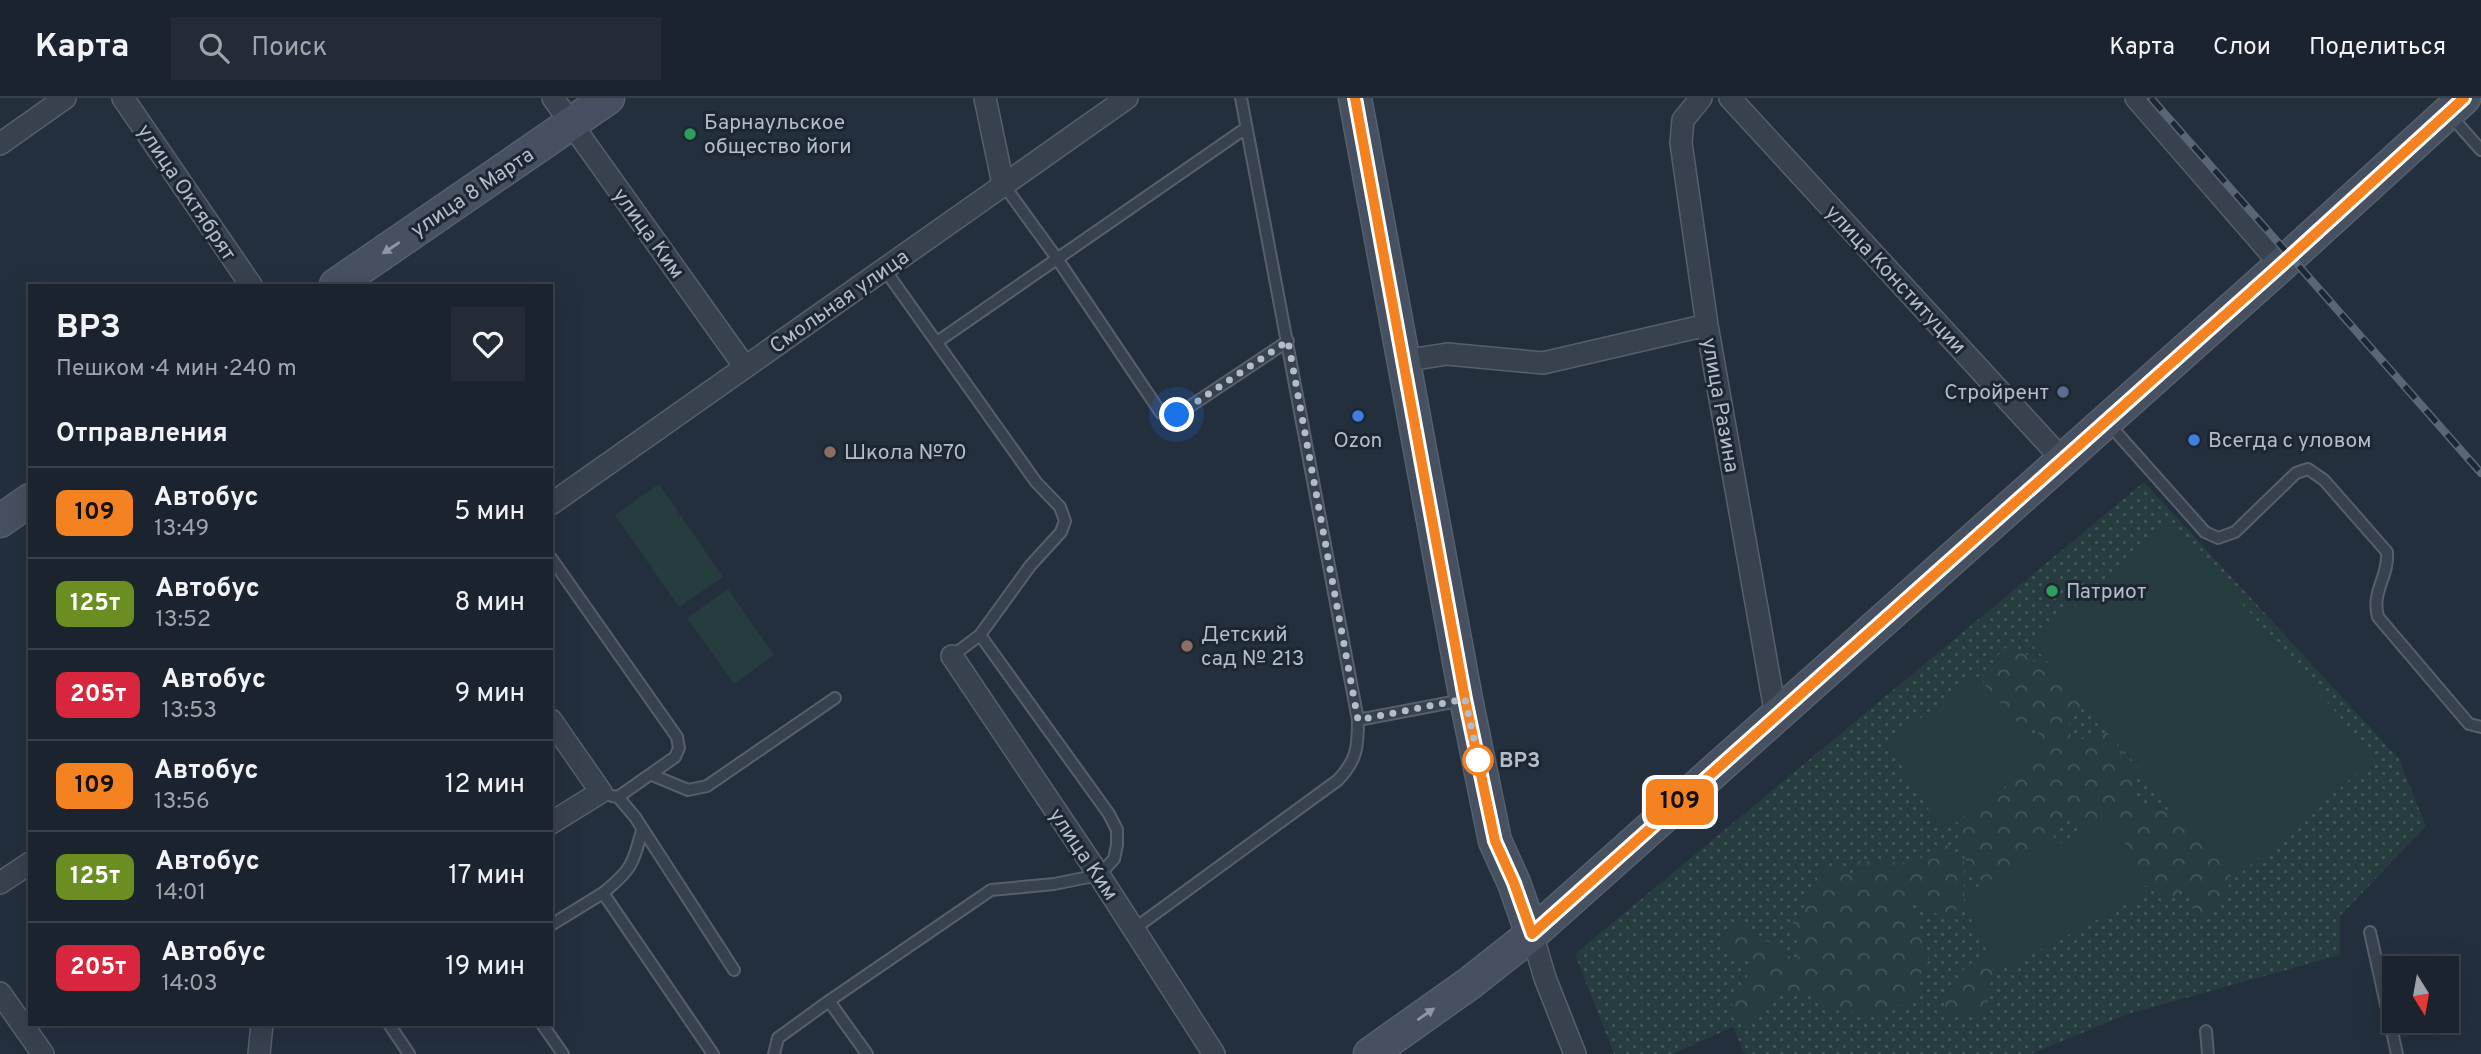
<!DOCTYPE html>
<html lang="ru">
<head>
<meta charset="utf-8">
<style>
	:root { --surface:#1b232e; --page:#242b36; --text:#f1f3f6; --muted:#a0a4aa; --line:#39404a }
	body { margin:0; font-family:Overpass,sans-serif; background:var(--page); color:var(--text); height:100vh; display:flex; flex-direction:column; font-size:26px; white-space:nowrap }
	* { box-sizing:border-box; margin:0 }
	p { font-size:23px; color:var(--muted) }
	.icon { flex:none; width:38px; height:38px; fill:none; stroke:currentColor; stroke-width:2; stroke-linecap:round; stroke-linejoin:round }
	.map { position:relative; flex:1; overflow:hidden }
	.sheet { position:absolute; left:28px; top:186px; width:525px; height:742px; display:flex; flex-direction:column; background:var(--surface); border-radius:0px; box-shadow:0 7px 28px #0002,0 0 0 2px var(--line) }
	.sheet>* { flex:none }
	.badge { padding:0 14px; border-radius:10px; font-size:24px; line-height:46px }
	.needle { width:46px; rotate:169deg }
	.fabs { position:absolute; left:2382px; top:858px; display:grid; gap:14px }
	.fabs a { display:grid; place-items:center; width:77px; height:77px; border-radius:0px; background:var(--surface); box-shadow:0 7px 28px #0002,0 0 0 2px var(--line); font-size:35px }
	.you { position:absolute; width:35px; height:35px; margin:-18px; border:5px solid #fff; border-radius:50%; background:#1a73e8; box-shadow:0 0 0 10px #1a73e833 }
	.map>.badge { position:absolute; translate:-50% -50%; box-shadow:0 0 0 4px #fff }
	h2 { padding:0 28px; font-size:26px; line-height:63px }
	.round { display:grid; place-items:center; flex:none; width:74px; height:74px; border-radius:0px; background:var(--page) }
	.summary { display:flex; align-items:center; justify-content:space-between; height:119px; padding:0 28px }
	h1 { font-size:33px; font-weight:700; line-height:52px }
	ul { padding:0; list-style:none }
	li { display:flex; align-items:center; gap:21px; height:91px; padding:0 28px; border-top:2px solid var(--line) }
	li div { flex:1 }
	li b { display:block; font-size:26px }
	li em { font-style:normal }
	li .badge { min-width:77px; font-weight:700; text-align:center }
	header { display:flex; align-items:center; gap:42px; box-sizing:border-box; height:98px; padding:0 35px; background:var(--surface); border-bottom:2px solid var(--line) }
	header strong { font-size:33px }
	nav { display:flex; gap:38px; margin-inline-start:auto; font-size:24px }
	.search { width:490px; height:63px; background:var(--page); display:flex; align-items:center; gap:18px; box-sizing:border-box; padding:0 24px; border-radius:0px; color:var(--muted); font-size:26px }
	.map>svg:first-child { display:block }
</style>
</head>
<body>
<header>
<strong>Карта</strong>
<div class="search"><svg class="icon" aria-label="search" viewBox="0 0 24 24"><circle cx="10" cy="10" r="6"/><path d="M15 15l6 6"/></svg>Поиск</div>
<nav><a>Карта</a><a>Слои</a><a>Поделиться</a></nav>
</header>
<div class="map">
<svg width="2481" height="956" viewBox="0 0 2481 956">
	<defs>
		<pattern id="grass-dots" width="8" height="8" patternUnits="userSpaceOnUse" patternTransform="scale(1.75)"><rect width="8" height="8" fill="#263c3f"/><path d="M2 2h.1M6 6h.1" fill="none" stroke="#435659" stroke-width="1.8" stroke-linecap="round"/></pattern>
		<pattern id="forest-crowns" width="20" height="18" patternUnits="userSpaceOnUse" patternTransform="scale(1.75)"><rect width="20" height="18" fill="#263c3f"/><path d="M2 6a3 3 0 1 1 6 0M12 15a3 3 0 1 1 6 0" fill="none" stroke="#435659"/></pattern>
	</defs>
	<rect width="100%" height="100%" fill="#242f3e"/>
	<path fill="url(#grass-dots)" d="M2144,384l255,277 27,67 -86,90v39l-212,59 -97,40h-286l-12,-27 -61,27h-58l-39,-100z"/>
	<path fill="url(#forest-crowns)" d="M2008,548l14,4 16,15 38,15 11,19 -18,22 2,17 16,1 20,-7 32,40 -8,22 8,11h14l24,8 58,58 -11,26 -19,20 -13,-4 2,-16 -12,-8 -11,10c-20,-9 -45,-24 -61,-40 -15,-16 -25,-31 -45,-42l-20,35 -59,33 -17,-16 -11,-34v-9l46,-37 35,-46 -2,-19 -23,6 -32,-44 15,-30z
		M1945,746l19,15v41l-17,21 -31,-21 -7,9 15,26 5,25 -9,15 -5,21 -30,20 -46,-5 -41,-21 -24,8 -18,19 -14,7 -12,-8c1,-20 14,-35 25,-51l-22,-11 -11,-12 8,-15 15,-1 47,32 12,-3 -14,-28 15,-20 11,-29 11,-12 24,9 8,-14 54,2z
		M1986,862l7,7c-4,18 -2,34 -11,49l-15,-3 -23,1v-12l11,-14 8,-18 11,-9z"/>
	<path fill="#263c3f" d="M659,386l64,93 -44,30 -64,-92z
		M2172,424l203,236 -141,121 -203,-236z
		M728,491l46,66 -40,29 -47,-66z
		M1977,578l69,79 -103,77 -56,-89z
		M2100,725h10l6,5 30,55 -4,13 -133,70 -16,-3 -28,-56 4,-16z"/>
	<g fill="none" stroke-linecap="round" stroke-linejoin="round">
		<defs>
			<path id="service" d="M1241,0l117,622 105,-20
				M2450,17l31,35
				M1003,86l53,73 105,156 8,4 8,-2 111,-74
				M885,172l151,212 24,25 5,14 -4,11 -31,34 -50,69 -28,21
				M937,244l309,-214
				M2108,325l97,109 13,6 17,-6 61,-59 12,-4 16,11 63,72c2,25 -16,39 -9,65l91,107 12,3
				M551,460l126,179 2,11 -4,9 -57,40
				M652,677l36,15 19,-4 128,-88
				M612,698l6,1 17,20 99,153
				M642,732c-9,35 -11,40 -39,63l110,161
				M551,827l52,-32
				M1134,831l204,-149c19,-20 20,-33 20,-60
				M2370,834l27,122
				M389,926l20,30
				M542,926l21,30
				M2206,933l2,23
				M774,956l4,-16 51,-37
				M867,956l-38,-53 162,-111 63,-6 45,-9 15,-16 3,-14v-15l-8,-16 -129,-179"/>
			<path id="minor" d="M123,0l128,187
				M553,0l192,269
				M985,0l18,86
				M1701,0l-18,22 -2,23 26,182 69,391
				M1730,0l333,362
				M2136,0l145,167
				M0,46l65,-46
				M1403,263l44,-7 96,9 164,-38
				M551,406l576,-406
				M952,558l147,219 115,179
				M551,622l50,72 -50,31
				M0,785l30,-20
				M1532,836l13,44 30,76
				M0,895l43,61
				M259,956l3,-30"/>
			<path id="secondary" d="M1355,0l111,601 29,142 19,42 18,51
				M336,187l272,-187
				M0,423l30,-21
				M1370,956l100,-71 62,-49 749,-669 183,-167"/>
		</defs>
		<use href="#service" stroke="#565f6c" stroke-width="14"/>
		<use href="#minor" stroke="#565f6c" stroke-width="24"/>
		<use href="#secondary" stroke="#565f6c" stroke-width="35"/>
		<use href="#service" stroke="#38414e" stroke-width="10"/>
		<use href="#minor" stroke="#38414e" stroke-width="21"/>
		<use href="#secondary" stroke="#465061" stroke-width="32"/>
		<defs>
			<path id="rail" d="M2151,0l330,375"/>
		</defs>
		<use href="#rail" stroke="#5a6575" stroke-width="8"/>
		<use href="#rail" stroke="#1d2633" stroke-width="5" stroke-dasharray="16" stroke-linecap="butt"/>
	</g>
	<defs><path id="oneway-solid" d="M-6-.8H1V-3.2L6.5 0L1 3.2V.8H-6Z" transform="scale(1.75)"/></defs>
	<g fill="#8e96a5">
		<use href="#oneway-solid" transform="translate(391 150) rotate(146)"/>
		<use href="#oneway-solid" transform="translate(1426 916) rotate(-35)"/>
	</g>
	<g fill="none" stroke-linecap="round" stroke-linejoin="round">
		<defs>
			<path id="line" d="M1355,0l110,601 30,142 19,42 18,51 749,-669 183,-167"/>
		</defs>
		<use href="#line" stroke="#fff" stroke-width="16"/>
		<use href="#line" stroke="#f58220" stroke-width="10"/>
		<path stroke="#b4bcc9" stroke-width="7" stroke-dasharray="0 12.6" d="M1177,317l111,-74 70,379 107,-21 14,63 -1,-2"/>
	</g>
	<g fill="#2e9e5b" stroke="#1d2633" stroke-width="2.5">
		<circle cx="690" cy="36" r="7"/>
		<circle cx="2052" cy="493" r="7"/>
	</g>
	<circle fill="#5c6f8a" stroke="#1d2633" stroke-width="2.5" cx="2063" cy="294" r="7"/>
	<g fill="#3f7fe0" stroke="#1d2633" stroke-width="2.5">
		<circle cx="1358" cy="318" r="7"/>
		<circle cx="2194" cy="342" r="7"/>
	</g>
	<g fill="#8d6e63" stroke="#1d2633" stroke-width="2.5">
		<circle cx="830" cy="354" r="7"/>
		<circle cx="1187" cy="548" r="7"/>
	</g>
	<circle fill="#fff" stroke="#f58220" stroke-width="3.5" cx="1478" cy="662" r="14"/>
	<g text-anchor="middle" stroke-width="6" stroke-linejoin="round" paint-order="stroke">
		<g font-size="21" fill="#b4bcc9" stroke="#1d2633" text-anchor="start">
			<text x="704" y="31">Барнаульское<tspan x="704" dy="24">общество йоги</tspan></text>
			<text x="2049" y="301" text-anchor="end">Стройрент</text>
			<text x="1358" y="349" text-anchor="middle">Ozon</text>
			<text x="2208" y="349">Всегда с уловом</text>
			<text x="844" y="361">Школа №70</text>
			<text x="2066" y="500">Патриот</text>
			<text x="1201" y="543">Детский<tspan x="1201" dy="24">сад № 213</tspan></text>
		</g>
		<g font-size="21" fill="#b4bcc9" stroke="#1d2633">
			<text transform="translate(187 94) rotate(56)" y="7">улица Октябрят</text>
			<text transform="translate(472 94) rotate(-34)" y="7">улица 8 Марта</text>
			<text transform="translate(649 135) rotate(54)" y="7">улица Ким</text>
			<text transform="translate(1896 181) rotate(47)" y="7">улица Конституции</text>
			<text transform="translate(839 203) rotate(-35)" y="7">Смольная улица</text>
			<text transform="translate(1721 307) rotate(80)" y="7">улица Разина</text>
			<text transform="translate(1084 756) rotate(56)" y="7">улица Ким</text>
		</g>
		<g font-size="21" font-weight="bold" fill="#b4bcc9" stroke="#1d2633" text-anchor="start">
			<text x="1499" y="669">ВРЗ</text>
		</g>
	</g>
</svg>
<div class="fabs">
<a><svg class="needle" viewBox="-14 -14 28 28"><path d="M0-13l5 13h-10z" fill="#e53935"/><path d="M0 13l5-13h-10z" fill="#a0a4aa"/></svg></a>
</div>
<div class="you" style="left:1177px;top:317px"></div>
<b class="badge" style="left:1680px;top:704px;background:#f58220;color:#111">109</b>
<section class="sheet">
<div class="summary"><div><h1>ВРЗ</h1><p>Пешком · 4 мин · 240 m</p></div><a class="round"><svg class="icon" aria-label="heart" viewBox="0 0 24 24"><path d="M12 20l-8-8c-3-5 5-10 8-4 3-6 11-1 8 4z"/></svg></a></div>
<h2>Отправления</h2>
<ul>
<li><span class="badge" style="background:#f58220;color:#111">109</span><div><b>Автобус</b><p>13:49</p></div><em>5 мин</em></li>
<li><span class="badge" style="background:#6b8e23;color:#fff">125т</span><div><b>Автобус</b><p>13:52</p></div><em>8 мин</em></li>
<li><span class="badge" style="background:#d7263d;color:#fff">205т</span><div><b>Автобус</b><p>13:53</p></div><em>9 мин</em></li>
<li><span class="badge" style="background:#f58220;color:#111">109</span><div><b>Автобус</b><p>13:56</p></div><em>12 мин</em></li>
<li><span class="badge" style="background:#6b8e23;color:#fff">125т</span><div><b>Автобус</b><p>14:01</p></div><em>17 мин</em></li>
<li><span class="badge" style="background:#d7263d;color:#fff">205т</span><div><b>Автобус</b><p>14:03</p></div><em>19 мин</em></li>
</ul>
</section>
</div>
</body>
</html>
